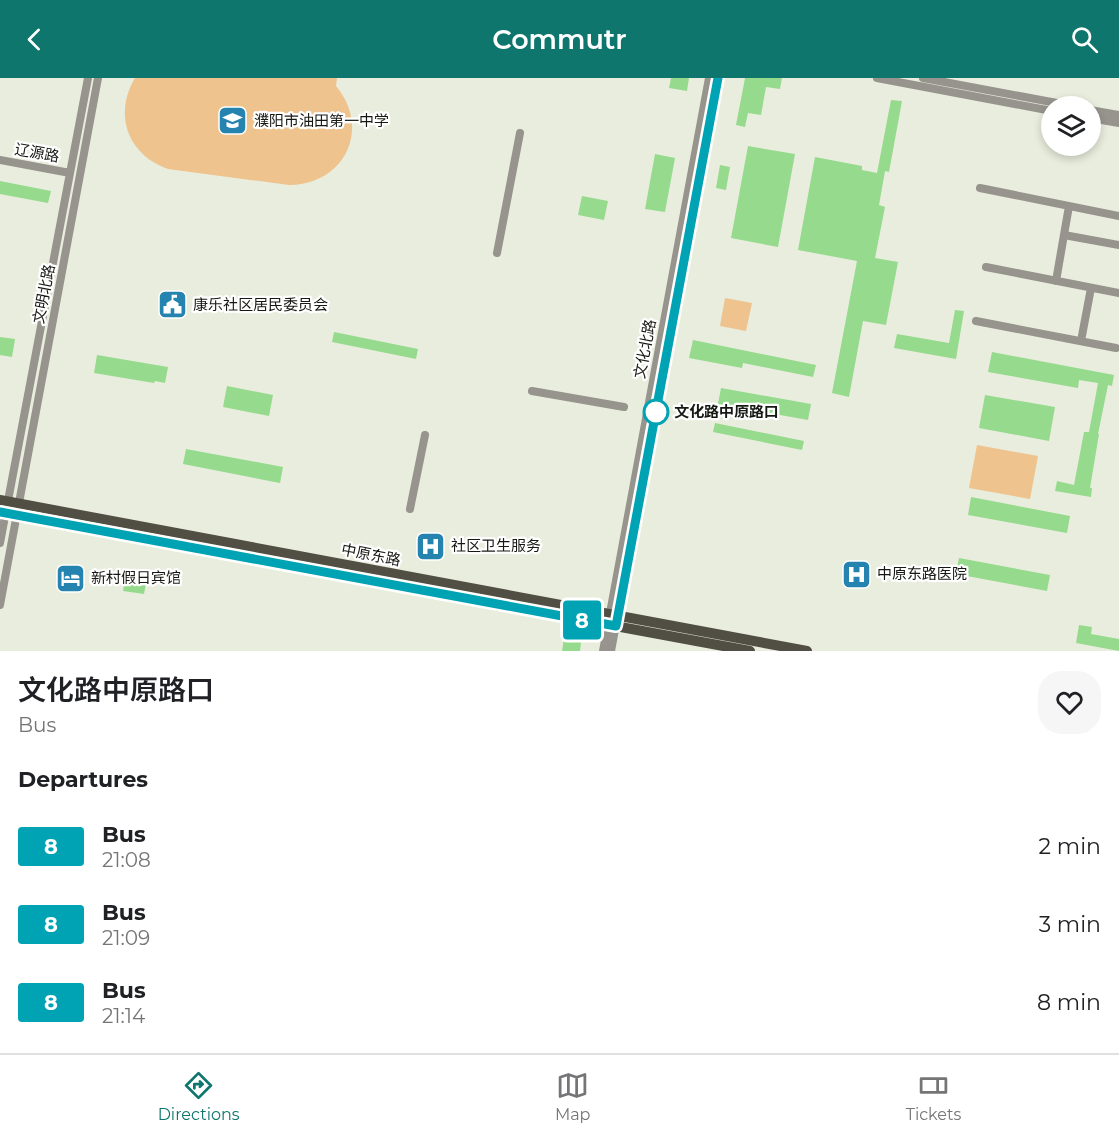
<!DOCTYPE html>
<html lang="en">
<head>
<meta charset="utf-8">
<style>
	:root { --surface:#fff; --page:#f6f6f6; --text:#202124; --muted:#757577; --line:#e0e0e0; --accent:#0f766e }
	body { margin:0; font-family:Montserrat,"Noto Sans SC",sans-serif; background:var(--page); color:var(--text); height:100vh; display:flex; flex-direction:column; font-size:22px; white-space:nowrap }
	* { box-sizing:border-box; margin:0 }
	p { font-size:20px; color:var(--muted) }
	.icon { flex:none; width:33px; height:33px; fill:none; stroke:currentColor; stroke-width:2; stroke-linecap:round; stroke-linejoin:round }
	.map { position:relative; height:573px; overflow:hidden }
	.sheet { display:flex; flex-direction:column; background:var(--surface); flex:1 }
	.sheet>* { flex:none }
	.badge { padding:0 12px; border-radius:4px; font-size:21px; line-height:39px }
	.buttons { position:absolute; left:1041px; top:18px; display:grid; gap:12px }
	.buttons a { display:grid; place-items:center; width:60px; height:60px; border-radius:50%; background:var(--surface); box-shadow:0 3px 9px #0003; font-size:30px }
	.map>.badge { position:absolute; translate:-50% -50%; box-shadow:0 0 0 3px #fff }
	h2 { padding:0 18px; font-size:22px; line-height:54px }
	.round { display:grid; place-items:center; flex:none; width:63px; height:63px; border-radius:24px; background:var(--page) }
	.headline { display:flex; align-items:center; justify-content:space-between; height:102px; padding:0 18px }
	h1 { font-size:28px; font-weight:600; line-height:45px }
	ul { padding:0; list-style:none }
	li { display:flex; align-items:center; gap:18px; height:78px; padding:0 18px }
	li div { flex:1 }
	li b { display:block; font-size:22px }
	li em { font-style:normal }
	li .badge { min-width:66px; font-weight:700; text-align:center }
	header { display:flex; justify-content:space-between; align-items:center; height:78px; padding:0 18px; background:var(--accent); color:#fff; font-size:27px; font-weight:600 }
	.menu { display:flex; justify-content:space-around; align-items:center; height:84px; border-top:2px solid var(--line); background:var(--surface); font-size:16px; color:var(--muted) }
	.menu a { display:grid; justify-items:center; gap:3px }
	.menu .on { color:var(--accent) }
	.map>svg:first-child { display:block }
</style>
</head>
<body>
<header><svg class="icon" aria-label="back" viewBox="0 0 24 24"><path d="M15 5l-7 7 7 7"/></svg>Commutr<svg class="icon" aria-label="search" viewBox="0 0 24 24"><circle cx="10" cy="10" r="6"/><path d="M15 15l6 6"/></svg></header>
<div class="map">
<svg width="1119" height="573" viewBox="0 0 1119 573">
	<rect width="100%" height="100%" fill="#e9eddd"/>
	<path fill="#eec38d" d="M135,0h202l-1,8c36,43 8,99 -47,99l-121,-16c-40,-14 -55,-54 -33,-91z
		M725,220l27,5 -6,28 -26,-5z
		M977,367l61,11 -8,43 -61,-11z"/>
	<path fill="#96da8d" d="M671,0h18l-2,13 -18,-3z
		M745,0h37l-2,11 -14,-2 -5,28 -13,-2 -3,14 -9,-2z
		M891,22l11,1 -13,71 -4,-1 -6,34 6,2 -10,51 23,4 -12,63 -23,-4 -14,76 -17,-4 25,-132 -59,-11 17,-93 47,9v4l15,3z
		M748,68l47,8 -17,93 -47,-9z
		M655,76l20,4 -10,54 -20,-3z
		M720,87l10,2 -4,23 -10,-2z
		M0,103l51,10 -3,12 -48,-9z
		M582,118l26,5 -4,19 -26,-5z
		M955,232l9,1 -8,48 -62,-11 3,-14 52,9z
		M334,254l84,17 -2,10 -84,-17z
		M0,259l15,2 -3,18 -12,-2z
		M693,262l123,25 -3,12 -70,-14 -1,5 -53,-10z
		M992,274l122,23 -2,11 -4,-1 -10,49h1l-9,54h2l-1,9 -36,-6 2,-10 17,4 10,-53h5l9,-49 -19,-3 -1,8 -90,-16z
		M97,277l71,12 -3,16 -10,-2 -1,2 -60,-10z
		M227,308l46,9 -4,21 -46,-9z
		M721,310l90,16 -3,16 -90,-16z
		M985,317l70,12 -6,34 -70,-13z
		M715,345l89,18 -2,9 -89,-18z
		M186,371l97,18 -3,16 -97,-19z
		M971,419l99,19 -3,17 -99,-18z
		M959,480l91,17 -3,16 -91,-17z
		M126,496l21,4 -3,16 -21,-3z
		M1079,547l13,2 -1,7 28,5v12l-43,-8z
		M564,561l17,3 -1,9h-18z"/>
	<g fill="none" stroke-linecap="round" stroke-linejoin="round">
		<path stroke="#96948d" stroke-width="8" d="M877,0l175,33
			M923,0l150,28
			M1090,32l29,5
			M1090,40l29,5
			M0,82l70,13
			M980,110l139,28
			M1064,157l55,10
			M497,175l23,-120
			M986,189l133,26
			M1056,203l13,-75
			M976,243l140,27
			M1081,263l10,-53
			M532,313l92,16
			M410,431l15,-74
			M0,465l88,-465
			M0,527l98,-527
			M603,573l106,-573
			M611,573l107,-573"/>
		<path stroke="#514e43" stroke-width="10" d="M0,422l807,151
			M0,434l750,139"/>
	</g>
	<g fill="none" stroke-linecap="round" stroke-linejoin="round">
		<defs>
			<path id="line" d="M0,434l616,114 102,-548"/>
		</defs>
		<use href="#line" stroke="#fff" stroke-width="14"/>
		<use href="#line" stroke="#00a3b4" stroke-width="9"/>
	</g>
	<defs>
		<symbol id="school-square" viewBox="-11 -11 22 22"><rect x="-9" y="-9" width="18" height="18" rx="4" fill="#2484af" stroke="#fff"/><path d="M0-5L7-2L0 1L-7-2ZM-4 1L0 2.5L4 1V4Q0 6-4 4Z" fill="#fff"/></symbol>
		<symbol id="civic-square" viewBox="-11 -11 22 22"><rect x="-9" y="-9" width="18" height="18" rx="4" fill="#2484af" stroke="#fff"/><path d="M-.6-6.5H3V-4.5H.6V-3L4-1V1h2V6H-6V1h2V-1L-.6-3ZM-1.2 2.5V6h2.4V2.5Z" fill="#fff"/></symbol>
		<symbol id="hospital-square" viewBox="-11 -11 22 22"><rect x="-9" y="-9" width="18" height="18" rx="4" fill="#2484af" stroke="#fff"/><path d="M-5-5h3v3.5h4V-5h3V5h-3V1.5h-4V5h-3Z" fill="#fff"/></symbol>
		<symbol id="hotel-square" viewBox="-11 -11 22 22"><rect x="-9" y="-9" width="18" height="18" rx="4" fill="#2484af" stroke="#fff"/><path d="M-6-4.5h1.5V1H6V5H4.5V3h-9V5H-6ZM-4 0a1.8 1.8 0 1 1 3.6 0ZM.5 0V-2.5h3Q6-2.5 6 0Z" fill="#fff"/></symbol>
	</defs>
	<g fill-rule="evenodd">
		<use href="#school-square" x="216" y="26" width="33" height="33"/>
		<use href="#civic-square" x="156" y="210" width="33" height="33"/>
		<use href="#hospital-square" x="414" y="452" width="33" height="33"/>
		<use href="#hospital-square" x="840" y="480" width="33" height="33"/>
		<use href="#hotel-square" x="54" y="484" width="33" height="33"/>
	</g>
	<circle fill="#fff" stroke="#00a3b4" stroke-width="3" cx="656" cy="334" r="12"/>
	<g text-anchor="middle" stroke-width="4.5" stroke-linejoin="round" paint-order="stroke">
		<g font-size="15" fill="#161812" stroke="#fff" text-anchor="start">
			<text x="254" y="48">濮阳市油田第一中学</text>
			<text x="193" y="232">康乐社区居民委员会</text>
			<text x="451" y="473">社区卫生服务</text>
			<text x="877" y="501">中原东路医院</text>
			<text x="91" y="505">新村假日宾馆</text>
		</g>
		<g font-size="15" fill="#161812" stroke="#fff">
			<text transform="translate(37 75) rotate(10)" y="5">辽源路</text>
			<text transform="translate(44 216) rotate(-79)" y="5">文明北路</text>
			<text transform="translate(645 271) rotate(-79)" y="5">文化北路</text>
			<text transform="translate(371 477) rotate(11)" y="5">中原东路</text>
		</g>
		<g font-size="15" font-weight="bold" fill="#161812" stroke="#fff" text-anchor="start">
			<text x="674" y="339">文化路中原路口</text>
		</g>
	</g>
</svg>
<div class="buttons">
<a><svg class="icon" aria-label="layers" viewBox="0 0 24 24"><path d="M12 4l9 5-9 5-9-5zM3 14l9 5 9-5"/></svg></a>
</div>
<b class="badge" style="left:582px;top:542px;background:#00a3b4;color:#fff">8</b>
</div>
<section class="sheet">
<div class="headline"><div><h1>文化路中原路口</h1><p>Bus</p></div><a class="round"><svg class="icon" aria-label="heart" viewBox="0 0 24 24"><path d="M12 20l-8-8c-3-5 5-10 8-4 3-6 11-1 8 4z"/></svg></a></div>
<h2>Departures</h2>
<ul>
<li><span class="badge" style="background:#00a3b4;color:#fff">8</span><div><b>Bus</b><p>21:08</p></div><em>2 min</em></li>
<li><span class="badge" style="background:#00a3b4;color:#fff">8</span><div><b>Bus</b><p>21:09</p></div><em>3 min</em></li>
<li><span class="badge" style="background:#00a3b4;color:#fff">8</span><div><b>Bus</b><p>21:14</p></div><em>8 min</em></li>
</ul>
</section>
<nav class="menu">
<a class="on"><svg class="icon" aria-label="directions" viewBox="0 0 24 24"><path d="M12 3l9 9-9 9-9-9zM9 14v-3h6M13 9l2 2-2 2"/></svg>Directions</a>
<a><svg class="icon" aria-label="map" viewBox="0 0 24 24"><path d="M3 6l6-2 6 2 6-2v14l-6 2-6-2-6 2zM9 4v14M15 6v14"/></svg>Map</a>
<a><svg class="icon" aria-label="tickets" viewBox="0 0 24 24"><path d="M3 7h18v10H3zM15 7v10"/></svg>Tickets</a>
</nav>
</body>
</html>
